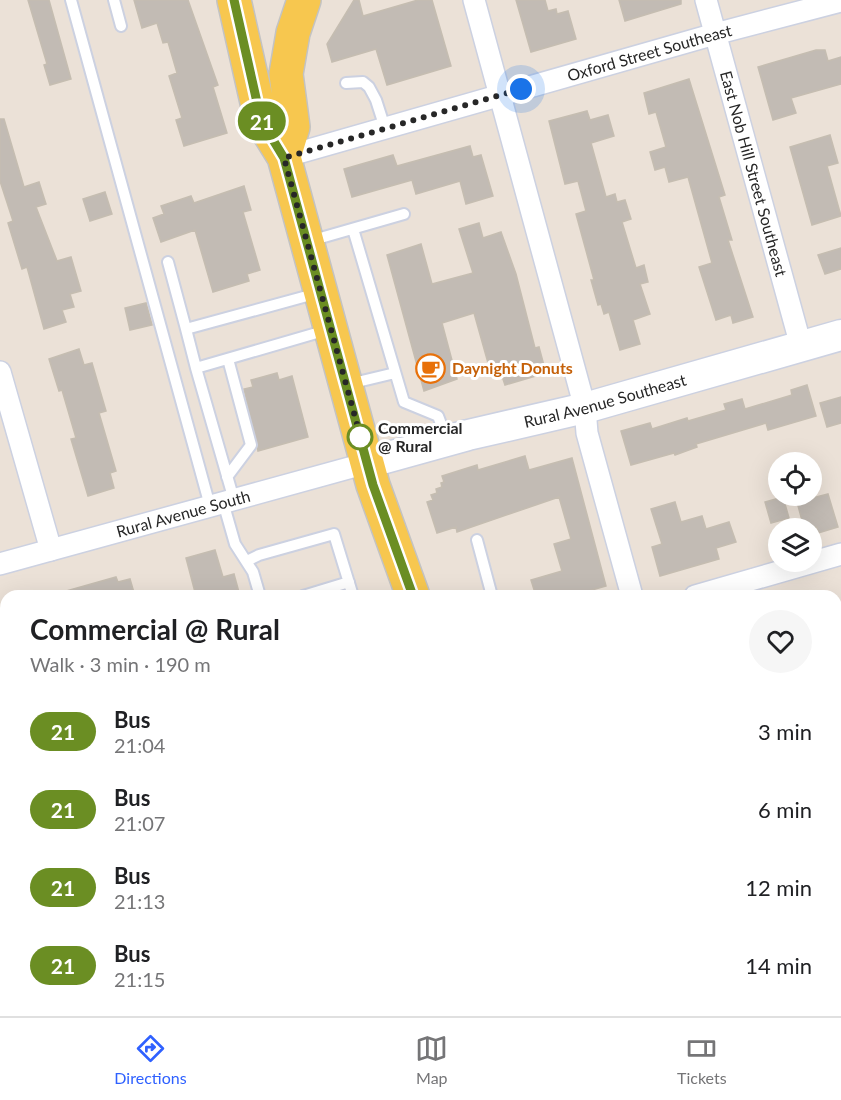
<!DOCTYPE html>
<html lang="en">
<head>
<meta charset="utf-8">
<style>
	:root { --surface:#fff; --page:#f6f6f6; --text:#202124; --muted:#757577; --line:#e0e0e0; --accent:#2f61ff }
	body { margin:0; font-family:Lato,sans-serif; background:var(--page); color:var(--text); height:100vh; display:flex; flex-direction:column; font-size:22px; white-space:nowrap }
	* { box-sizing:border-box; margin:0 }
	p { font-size:20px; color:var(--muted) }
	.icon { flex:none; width:33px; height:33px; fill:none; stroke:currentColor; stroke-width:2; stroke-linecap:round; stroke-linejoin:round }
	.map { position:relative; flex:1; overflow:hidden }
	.details { position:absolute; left:0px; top:590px; width:842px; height:428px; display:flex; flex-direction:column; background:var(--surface); border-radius:18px 18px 0 0; box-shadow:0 6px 24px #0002 }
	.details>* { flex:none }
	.badge { padding:0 12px; border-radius:20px; font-size:21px; line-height:39px }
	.tools { position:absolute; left:768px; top:452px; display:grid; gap:12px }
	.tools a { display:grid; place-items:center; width:54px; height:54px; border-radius:50%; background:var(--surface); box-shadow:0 6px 24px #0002; font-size:30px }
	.you { position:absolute; width:30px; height:30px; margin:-15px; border:4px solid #fff; border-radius:50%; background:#1a73e8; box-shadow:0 0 0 9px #1a73e833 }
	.map>.badge { position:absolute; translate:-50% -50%; box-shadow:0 0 0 3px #fff }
	.round { display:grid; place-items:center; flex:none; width:63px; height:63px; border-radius:32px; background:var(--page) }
	.summary { display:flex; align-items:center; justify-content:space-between; height:102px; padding:0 30px }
	h1 { font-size:28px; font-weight:700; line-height:45px }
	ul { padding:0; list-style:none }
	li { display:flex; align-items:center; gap:18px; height:78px; padding:0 30px }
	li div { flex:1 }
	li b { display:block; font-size:22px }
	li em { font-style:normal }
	li .badge { min-width:66px; font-weight:700; text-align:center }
	.menu { display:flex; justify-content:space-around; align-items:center; height:84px; border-top:2px solid var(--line); background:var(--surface); font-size:16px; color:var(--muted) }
	.menu a { display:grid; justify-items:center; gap:3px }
	.menu .active { color:var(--accent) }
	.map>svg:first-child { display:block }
</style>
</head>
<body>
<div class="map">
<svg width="841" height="1016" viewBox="0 0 841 1016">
	<rect width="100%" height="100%" fill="#ebe1d7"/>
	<path fill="#c3d5ad" d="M6,779v232h485l1,5h-492v-235z"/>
	<path fill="#c2bbb4" stroke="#c5bdb1" stroke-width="1.5" d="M28,0h21l22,79 -21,6 -6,-20 3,-1z
		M134,0h54l30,85 -5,2 14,46 -43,13 -8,-26 6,-2 -13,-42 8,-3 -9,-31 -5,1 -6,-20 -15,5z
		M354,0h5l4,16 55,-16h14l19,66 -64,19 -11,-36 -44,13 -5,-18z
		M516,0h29l3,11 8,-2 1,5 11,-3 8,28 -45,13z
		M619,0h62v4l-56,17z
		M816,50h9l3,11 13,-4v27l-50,14 5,15 -23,7 -15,-53z
		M689,79l36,116 -6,2 13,43h-4l25,77 -20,6 -2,-8 -15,5 -17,-53 13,-4 -24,-86 -19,5 -4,-15 -10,3 -5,-18 16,-5 -10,-35 -7,2 -5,-21z
		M587,111l3,9 18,-5 6,21 -23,7 15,54 9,-3 2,8 8,-2 6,19 -9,3 14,46 8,-3 4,17 -8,2 10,30 -17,6 7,24 -20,6 -11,-38 -5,2 -3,-10 -3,1 -7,-25h3l-18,-66 10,-3 -8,-30 -13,3 -16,-63z
		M0,119h4l20,68 15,-5 7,22 -10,3 21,54 14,-4 10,34 -11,3 4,13 -12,3 4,12 -22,7 -17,-62 -5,2 -14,-46 5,-2 -13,-40z
		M830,135l8,28 -11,3 14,50 -29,9 -22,-78z
		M470,146l3,11 8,-2 12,41 -27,8 -6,-23 -44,13 -4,-14 -60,17 -8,-28 49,-14 4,11z
		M244,186l7,24 -8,2 17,58 -13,4 2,7 -36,11 -18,-62 -34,12 -8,-24 11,-4 -3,-8 30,-10 3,7z
		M105,192l7,22 -22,7 -7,-22z
		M479,223l4,15 18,-6 15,42 19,74 4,-1 7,26 -41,12 -6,-18 -9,3 -16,-57 -32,10 15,56 -33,12 -37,-136 34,-11 11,40 41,-11 -14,-44z
		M841,248v21l-16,5 -7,-19z
		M146,303l6,22 -22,5 -5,-22z
		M79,349l5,16 8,-2 14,48 -7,2 17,58 -6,2 4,15 -26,8 -17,-57 5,-1 -14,-48 -3,1 -10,-32z
		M277,373l2,7 13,-4 16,61 -50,14 -14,-62 9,-2 -2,-7z
		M807,385l9,31 -48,14 -2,-7 -70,21 1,3 -22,8 -1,-2 -43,12 -10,-34 29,-8 2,6 35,-11 1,3 38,-11 -2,-6 18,-5 3,10 47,-14 -1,-5z
		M841,397v26l-14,4 -7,-24z
		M525,456l4,14 43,-12 34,128 -35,10h-35l-5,-16 31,-9 -8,-27 17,-5 -12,-42 -102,35 -1,-5 -19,6 -10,-31 6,-2 -2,-5 6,-2 -1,-4 6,-2 -1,-4 3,-1 -2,-6 35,-11 1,5z
		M828,494l10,33 -20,6 -1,-6 -13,1 -7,-26z
		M783,497l6,21 -18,5 -6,-21z
		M675,502l6,20 21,-6 4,13 23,-7 7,20 -20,6 3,11 -59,17 -8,-29 10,-3 -11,-35z
		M215,550l8,27 11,-3 6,22h-44l-10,-38z
		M116,577l2,5 12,-3 5,17h-69v-5z"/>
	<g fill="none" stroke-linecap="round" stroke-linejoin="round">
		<defs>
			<path id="lane" d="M71,0l139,506
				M114,0l7,26
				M346,83l17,-1 6,5 7,13 9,28
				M353,229l51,173 34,14 9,24
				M310,241l94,-27
				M168,262l18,67 132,-36
				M186,329l10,39
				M349,384l46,-11
				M227,477l24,-32 -23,-86
				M234,500l-38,-132 131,-38
				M223,502l12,42 18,28 7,24
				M477,540l15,56
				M247,561l12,-6 75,-21 19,62
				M303,596l46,-14
				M0,668l6,21
				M601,1011l2,5
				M47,1016l17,-5
				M96,1016l17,-5
				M146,1016l2,-5
				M283,1016l2,-5
				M671,1016l15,-5"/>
			<g id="street">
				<path d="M474,0l111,408 2,25 45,163"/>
				<path id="s1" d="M706,0l95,346"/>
				<path id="s2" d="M284,157l431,-123 126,-33"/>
				<path d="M0,372l51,178"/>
				<path id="s3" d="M0,564l367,-101"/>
				<path d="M695,596l146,-42"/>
				<path d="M836,721h5"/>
				<path d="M746,1011l2,5"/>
			</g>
			<g id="secondary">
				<path id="s4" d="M367,463l101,-28 117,-27 256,-73"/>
				<path d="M836,1001l5,-2"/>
				<path d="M790,1016l15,-5"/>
			</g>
			<path id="primary" d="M234,0l27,120 23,37 89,328 40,111
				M284,157l9,-30 -7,-53 7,-41 11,-33
				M529,1011l1,5"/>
		</defs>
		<use href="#lane" stroke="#ccd1e1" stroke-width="14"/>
		<use href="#street" stroke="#ccd1e1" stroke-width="24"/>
		<use href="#secondary" stroke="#ccd1e1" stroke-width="33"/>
		<use href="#primary" stroke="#c3c3c3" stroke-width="36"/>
		<use href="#lane" stroke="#fff" stroke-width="10"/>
		<use href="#street" stroke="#fff" stroke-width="21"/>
		<use href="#secondary" stroke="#fff" stroke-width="30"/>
		<use href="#primary" stroke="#f7c74f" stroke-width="33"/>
	</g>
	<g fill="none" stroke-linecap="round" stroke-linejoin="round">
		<defs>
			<path id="line" d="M234,0l27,120 23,38 89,327 40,111"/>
		</defs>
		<use href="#line" stroke="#fff" stroke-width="14"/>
		<use href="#line" stroke="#6b8e23" stroke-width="9"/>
		<path stroke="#272727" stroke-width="6" stroke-dasharray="0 10.8" d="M360,437l3,9 -79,-288 237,-69"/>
	</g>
	<defs>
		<symbol id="cafe-ring" viewBox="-11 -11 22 22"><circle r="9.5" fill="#fff" stroke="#e8710a" stroke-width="1.5"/><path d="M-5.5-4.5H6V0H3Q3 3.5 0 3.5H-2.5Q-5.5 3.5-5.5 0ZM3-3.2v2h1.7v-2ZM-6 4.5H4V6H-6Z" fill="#e8710a"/></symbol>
	</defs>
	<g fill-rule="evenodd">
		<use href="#cafe-ring" x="414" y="352" width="33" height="33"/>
	</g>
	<circle fill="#fff" stroke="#6b8e23" stroke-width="3" cx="360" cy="437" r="12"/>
	<g text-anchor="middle" stroke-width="6" stroke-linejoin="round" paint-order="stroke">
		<g font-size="16" fill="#272727" stroke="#fff">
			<text dy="6" stroke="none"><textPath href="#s2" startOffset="380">Oxford Street Southeast</textPath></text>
			<text dy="6" stroke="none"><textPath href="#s1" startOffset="180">East Nob Hill Street Southeast</textPath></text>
			<text dy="6" stroke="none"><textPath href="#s4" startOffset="246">Rural Avenue Southeast</textPath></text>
			<text dy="6" stroke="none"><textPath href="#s3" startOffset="190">Rural Avenue South</textPath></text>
		</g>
		<g font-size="16" font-weight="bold" fill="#c56008" stroke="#fff" text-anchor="start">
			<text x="452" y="374">Daynight Donuts</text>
		</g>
		<g font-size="16" font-weight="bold" fill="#272727" stroke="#fff" text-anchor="start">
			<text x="378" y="434">Commercial<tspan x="378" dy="18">@ Rural</tspan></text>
		</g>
	</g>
</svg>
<div class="tools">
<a><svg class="icon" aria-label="locate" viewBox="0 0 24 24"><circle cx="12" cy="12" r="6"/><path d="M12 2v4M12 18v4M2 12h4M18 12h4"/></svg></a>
<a><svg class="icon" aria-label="layers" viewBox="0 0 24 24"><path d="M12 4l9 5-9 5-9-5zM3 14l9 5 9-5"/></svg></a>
</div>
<div class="you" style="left:521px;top:89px"></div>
<b class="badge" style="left:262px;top:121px;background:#6b8e23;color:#fff">21</b>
<section class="details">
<div class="summary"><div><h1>Commercial @ Rural</h1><p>Walk · 3 min · 190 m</p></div><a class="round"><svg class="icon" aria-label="heart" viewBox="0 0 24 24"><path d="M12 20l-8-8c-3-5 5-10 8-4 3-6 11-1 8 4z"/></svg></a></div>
<ul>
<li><span class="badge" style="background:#6b8e23;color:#fff">21</span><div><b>Bus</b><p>21:04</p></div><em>3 min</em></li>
<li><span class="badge" style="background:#6b8e23;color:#fff">21</span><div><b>Bus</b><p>21:07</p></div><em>6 min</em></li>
<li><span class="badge" style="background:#6b8e23;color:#fff">21</span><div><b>Bus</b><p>21:13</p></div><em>12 min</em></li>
<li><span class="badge" style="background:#6b8e23;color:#fff">21</span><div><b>Bus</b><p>21:15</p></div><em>14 min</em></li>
</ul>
</section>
</div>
<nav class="menu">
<a class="active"><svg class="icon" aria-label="directions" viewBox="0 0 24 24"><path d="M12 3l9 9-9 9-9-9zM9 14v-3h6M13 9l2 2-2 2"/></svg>Directions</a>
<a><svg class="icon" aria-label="map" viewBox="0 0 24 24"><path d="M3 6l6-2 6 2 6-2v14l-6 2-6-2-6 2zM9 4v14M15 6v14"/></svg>Map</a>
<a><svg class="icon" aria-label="tickets" viewBox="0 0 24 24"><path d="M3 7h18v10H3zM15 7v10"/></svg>Tickets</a>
</nav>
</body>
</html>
